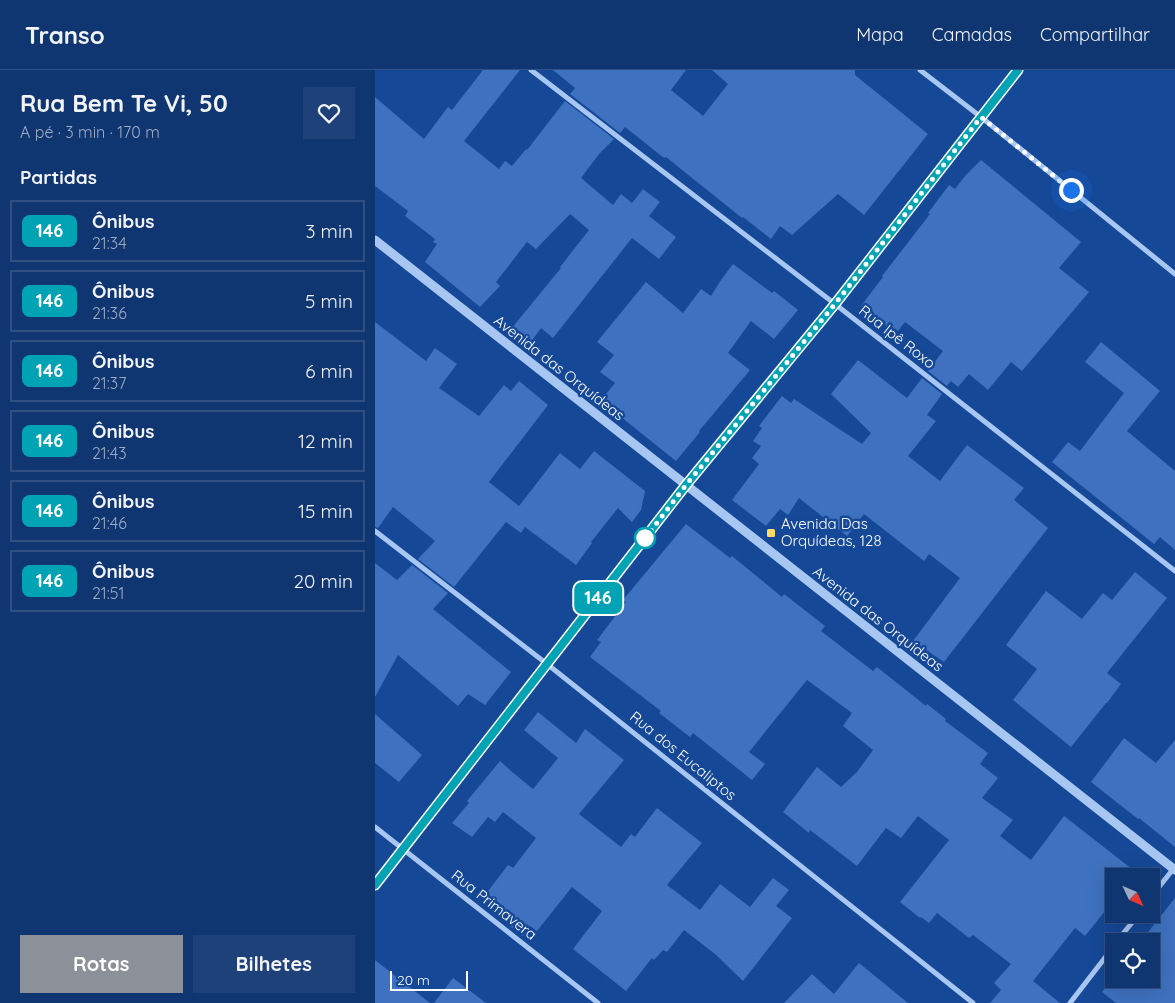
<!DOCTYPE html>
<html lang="pt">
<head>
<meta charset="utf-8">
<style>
	:root { --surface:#103671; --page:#1e4179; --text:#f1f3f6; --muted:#9cabc3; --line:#305084; --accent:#8c9099 }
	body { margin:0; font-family:Quicksand,sans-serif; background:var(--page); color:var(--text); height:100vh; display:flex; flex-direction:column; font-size:19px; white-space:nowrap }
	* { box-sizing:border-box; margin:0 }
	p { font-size:16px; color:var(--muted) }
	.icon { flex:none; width:28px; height:28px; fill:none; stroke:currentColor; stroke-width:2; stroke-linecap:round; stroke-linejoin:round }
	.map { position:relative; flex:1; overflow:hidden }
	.drawer { display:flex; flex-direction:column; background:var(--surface); width:375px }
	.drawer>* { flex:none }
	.badge { padding:0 10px; border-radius:8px; font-size:18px; line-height:32px }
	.needle { width:32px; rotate:134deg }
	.buttons { position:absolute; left:730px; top:798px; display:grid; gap:10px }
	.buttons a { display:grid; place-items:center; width:55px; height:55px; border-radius:0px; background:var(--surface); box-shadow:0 5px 20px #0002,0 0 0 1px var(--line); font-size:25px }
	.scale { position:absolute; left:15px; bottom:12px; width:78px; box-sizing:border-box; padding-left:5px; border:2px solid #fff; border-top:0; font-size:14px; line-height:18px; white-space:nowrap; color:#fff; -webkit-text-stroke:4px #154897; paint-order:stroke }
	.you { position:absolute; width:25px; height:25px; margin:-12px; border:4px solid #fff; border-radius:50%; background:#1a73e8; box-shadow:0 0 0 8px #1a73e833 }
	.map>.badge { position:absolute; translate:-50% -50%; box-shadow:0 0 0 2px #fff }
	h2 { padding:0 20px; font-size:19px; line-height:45px }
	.round { display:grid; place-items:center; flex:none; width:52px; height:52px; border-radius:0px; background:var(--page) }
	.headline { display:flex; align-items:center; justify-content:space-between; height:85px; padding:0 20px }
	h1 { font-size:24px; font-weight:700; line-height:38px }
	.button { display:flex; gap:10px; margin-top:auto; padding:10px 20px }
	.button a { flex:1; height:58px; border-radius:0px; background:var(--accent); color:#fff; font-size:20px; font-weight:700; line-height:58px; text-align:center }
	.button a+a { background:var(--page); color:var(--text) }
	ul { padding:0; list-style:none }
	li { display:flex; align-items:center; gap:15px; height:62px; margin:0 10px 8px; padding:0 10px; border:2px solid var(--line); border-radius:0px }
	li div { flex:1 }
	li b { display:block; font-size:19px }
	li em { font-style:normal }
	li .badge { min-width:55px; font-weight:700; text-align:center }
	header { display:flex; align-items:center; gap:30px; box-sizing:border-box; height:70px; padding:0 25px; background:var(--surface); border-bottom:1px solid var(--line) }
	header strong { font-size:24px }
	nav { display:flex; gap:28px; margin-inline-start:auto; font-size:18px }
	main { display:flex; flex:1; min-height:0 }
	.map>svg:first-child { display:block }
</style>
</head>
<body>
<header>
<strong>Transo</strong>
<nav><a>Mapa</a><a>Camadas</a><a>Compartilhar</a></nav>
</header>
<main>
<section class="drawer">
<div class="headline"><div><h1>Rua Bem Te Vi, 50</h1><p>A pé · 3 min · 170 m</p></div><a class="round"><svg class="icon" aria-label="heart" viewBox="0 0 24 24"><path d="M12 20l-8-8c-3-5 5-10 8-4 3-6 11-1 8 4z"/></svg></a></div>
<h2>Partidas</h2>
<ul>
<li><span class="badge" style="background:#00a3b4;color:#fff">146</span><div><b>Ônibus</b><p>21:34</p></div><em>3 min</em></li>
<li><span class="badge" style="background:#00a3b4;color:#fff">146</span><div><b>Ônibus</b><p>21:36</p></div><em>5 min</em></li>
<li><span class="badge" style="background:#00a3b4;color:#fff">146</span><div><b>Ônibus</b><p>21:37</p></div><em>6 min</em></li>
<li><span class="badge" style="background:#00a3b4;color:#fff">146</span><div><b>Ônibus</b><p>21:43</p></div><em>12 min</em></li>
<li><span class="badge" style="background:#00a3b4;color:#fff">146</span><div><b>Ônibus</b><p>21:46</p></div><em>15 min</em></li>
<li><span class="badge" style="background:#00a3b4;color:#fff">146</span><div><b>Ônibus</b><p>21:51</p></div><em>20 min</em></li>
</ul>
<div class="button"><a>Rotas</a><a>Bilhetes</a></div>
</section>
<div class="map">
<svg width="800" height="933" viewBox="0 0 800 933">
	<rect width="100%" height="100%" fill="#154897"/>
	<path fill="#3e71bf" d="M108,0h37l-56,71 35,28 6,-8 7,5 14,-17 1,1 38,-49 49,38 -15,15 -18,24 32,27 8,-11 11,9 11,-14 17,13 -11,14 27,21 -17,22 -27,-21 -79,100 -12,-10 -11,15 -19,-14 50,-61 -1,-1 29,-37 -19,-16 -34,35 -9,-7 -31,40 4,4 -20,21 -55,-45 12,-18 -4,-2 2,-3 -30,-23 3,-5 -33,-25v-89l49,42 24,-32 4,3z
		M178,0h133l-15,20 32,26 25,-32 -16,-14h143v5l73,59 -64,81 -26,-21 -46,41 -12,-9 -9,13 -28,-22 -1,1 -76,-61 -2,1 -39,-31 -5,6 -50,-39 5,-6z
		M606,90l100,82 -22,26 30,24 -67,79 -11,-9 -23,28 -19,-16 -11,13 -7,-6 -4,5 -19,-15 15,-20 -38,-29 -7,9 -3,-2 -2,2 -32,-25 22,-29 -1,-1 48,-62 -2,-1 21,-28 6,4 10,-13z
		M358,194l39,29 2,-2 24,19 -24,29 -23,-18 -23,32 22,17 -51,61 1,1 -24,29 -55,-44 1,-1 -20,-17 13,-16 -15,-11 14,-17 -17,-13 49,-60 37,31 18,-24 10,7 10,-16z
		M0,252l51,39 9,-13 22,16 -18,24 40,28 25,-31 7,6 8,-10 29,24 -59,77 30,24 41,-53 20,16 14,-18 51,40 -4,19 -9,12 -14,-14 -27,34 1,1 -16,22 -51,-38 -4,6 -15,-11 -52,65 -36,-28 17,-18 -42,-34 -15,21 -3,-1z
		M726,272l59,49 -33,40 48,40v79l-15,-13 -6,7 -102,-82 16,-20 12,9 44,-58 -39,-31z
		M483,290l49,38 15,-20 20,16 -15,21 9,6 -28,35 32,25 27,-36 57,43 -10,12 34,28 -104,134 -31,-21 47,-63 -31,-24 -5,7 -60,-47 -17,22 -48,-38 -11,17 -8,-6 -14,17 -34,-26 27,-36 -7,-6 9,-12 -8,-5 9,-13 -3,-2 23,-30 9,7 3,-4 68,45 9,-11 -40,-39z
		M311,454l44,34 2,-2 50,41 2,-3 41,32 -4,5 52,40 4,-4 49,39 1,-2 19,15 -1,2 43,32 -8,11 18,14 -16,20 31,22 -13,16 31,24 33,-44 77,60h-27v24l-29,36 -10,-8 -42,53 27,22h-70l11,-13 -7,-7 17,-19 -38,-29 -4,3 -32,-25 -8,10 -8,-6 -1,1 -20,-16 49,-62 -31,-24 -17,22 -15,-10 -29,38 -47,-36 -1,3 -26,-21 34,-45 24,20 16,-15 16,-22 -30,-24 9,-13 -45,-33 -58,72 16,12 -13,16 -59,-47 -3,4 -31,-24 2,-2 -71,-54 11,-15 -4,-2 29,-38 -3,-2z
		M0,493l22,17 15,-15 36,28 -15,16 78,63 -26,33 -17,-11 -10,12 -60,-51 -23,42z
		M760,502l32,26 -60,75 14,11 -14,19h-1l-35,44 -58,-47 24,-31 -31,-24 40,-54 36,28 21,-26 9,7z
		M163,642l38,31 9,-14 39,31 -45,54 42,33 10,-13 4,3 22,-29 45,35 -35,42 33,25 20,-26 30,23 23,-29 16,12 -13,16 16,12 -49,63 -28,-27 -31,-24 -17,22 -4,-2 -9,10 -2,-2 -26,33 -53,-42 29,-38 -30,-24 -35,44 -7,-5 -7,10 -16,-12 6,-7 -28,-22 23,-30 5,3 23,-30 -33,-26 -8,10 -7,-5 -16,20 -20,-14 17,-20 -2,-2 33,-40 11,10 22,18 25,-31 -34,-28z
		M0,644l47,41 -23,27 -24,-19z
		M749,668l32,25 19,-23v107l-36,-29 -1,1 -47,-37z
		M800,828v105h-59l-14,-11 11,-13h38v-38h-10z
		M0,890l55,43h-55z
		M484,893l49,40h-124l28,-29 22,20z
		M78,908l33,25h-52z"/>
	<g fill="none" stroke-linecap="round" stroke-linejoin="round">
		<path stroke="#a8c6f2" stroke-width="5" d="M156,0l304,234 340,267
			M545,0l61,47 194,157
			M0,461l172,133 426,339
			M0,757l223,176
			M0,815l311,-400 149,-181 183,-234
			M776,827l23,-29
			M742,871l22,-27
			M695,933l44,-57"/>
		<path stroke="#a8c6f2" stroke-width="9" d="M0,170l800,630"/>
	</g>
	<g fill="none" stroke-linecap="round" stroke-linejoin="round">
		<defs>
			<path id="line" d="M0,815l311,-400 149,-181 183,-234"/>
		</defs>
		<use href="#line" stroke="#fff" stroke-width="11"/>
		<use href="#line" stroke="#00a3b4" stroke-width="8"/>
		<path stroke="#fff" stroke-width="5" stroke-dasharray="0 9" d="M270,468l-5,7 46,-60 149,-181 146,-187 90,73"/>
	</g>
	<rect fill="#ffdb69" stroke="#154897" stroke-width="2" x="391" y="458" width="10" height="10" rx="2.5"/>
	<circle fill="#fff" stroke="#00a3b4" stroke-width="2.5" cx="270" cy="468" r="10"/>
	<g text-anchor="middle" stroke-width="5" stroke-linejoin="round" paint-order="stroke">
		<g font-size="15" fill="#fff" stroke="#154897">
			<text transform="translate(522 267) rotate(38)" y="5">Rua Ipê Roxo</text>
			<text transform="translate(184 298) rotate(38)" y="5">Avenida das Orquídeas</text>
			<text transform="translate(503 549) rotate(38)" y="5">Avenida das Orquídeas</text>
			<text transform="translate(308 686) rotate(39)" y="5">Rua dos Eucaliptos</text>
			<text transform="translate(119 835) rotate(38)" y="5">Rua Primavera</text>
		</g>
		<g font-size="15" fill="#fff" stroke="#154897" text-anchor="start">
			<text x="406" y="459">Avenida Das<tspan x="406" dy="17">Orquídeas, 128</tspan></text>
		</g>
	</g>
</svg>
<div class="buttons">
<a><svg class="needle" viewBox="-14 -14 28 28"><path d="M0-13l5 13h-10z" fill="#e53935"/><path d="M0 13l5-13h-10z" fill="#9cabc3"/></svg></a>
<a><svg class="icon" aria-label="locate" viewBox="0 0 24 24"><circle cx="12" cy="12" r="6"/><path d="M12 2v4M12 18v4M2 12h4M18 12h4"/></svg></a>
</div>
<div class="scale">20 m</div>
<div class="you" style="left:696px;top:120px"></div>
<b class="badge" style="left:223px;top:528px;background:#00a3b4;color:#fff">146</b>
</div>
</main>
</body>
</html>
